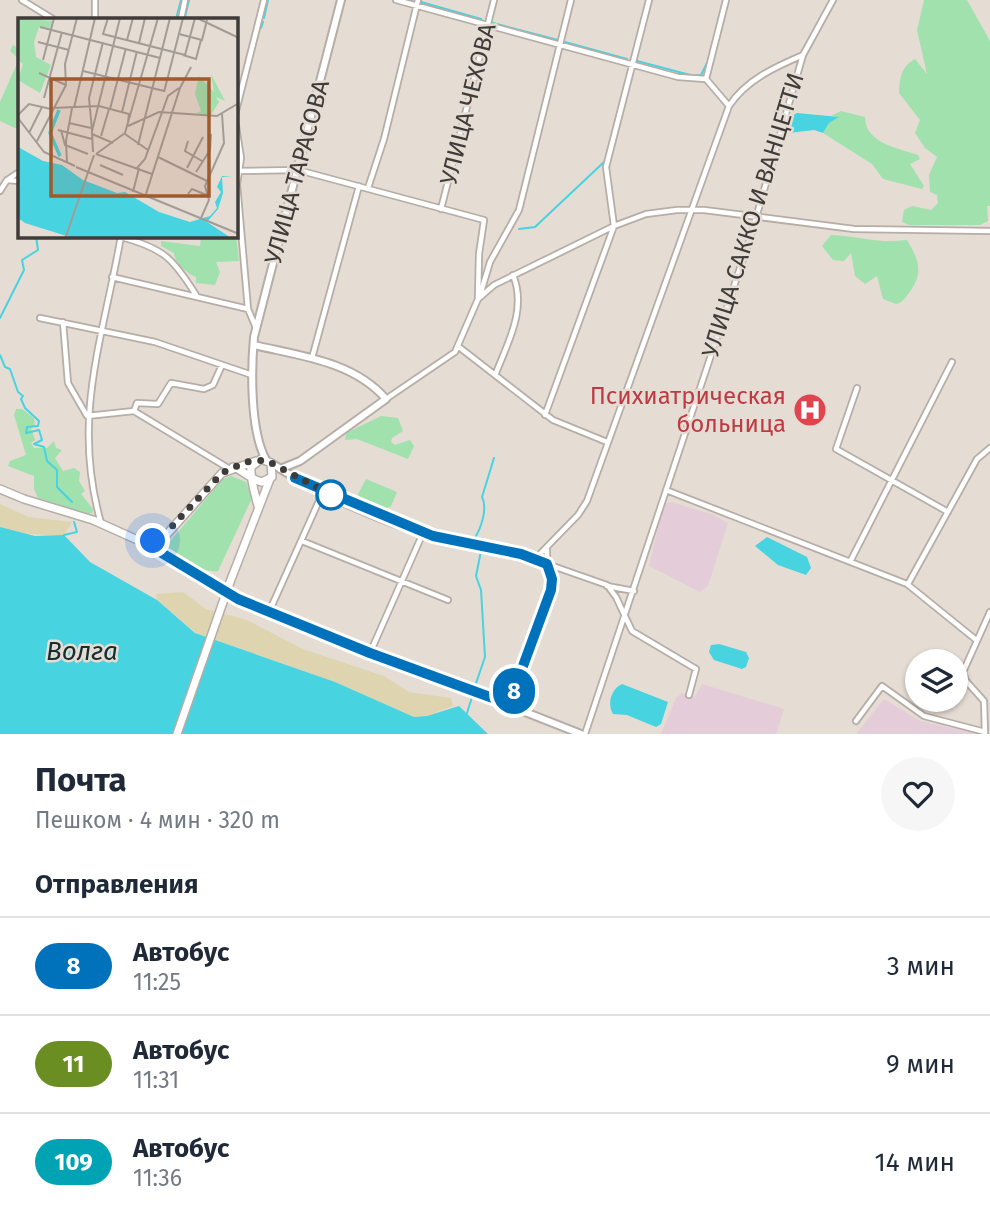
<!DOCTYPE html>
<html lang="ru">
<head>
<meta charset="utf-8">
<style>
	:root { --surface:#fff; --page:#f6f6f7; --text:#1f2937; --muted:#747a83; --line:#e0e1e3 }
	body { margin:0; font-family:"Fira Sans",sans-serif; background:var(--page); color:var(--text); height:100vh; display:flex; flex-direction:column; font-size:26px; white-space:nowrap }
	* { box-sizing:border-box; margin:0 }
	p { font-size:23px; color:var(--muted) }
	.icon { flex:none; width:38px; height:38px; fill:none; stroke:currentColor; stroke-width:2; stroke-linecap:round; stroke-linejoin:round }
	.map { position:relative; height:734px; overflow:hidden }
	.sheet { display:flex; flex-direction:column; background:var(--surface); flex:1 }
	.sheet>* { flex:none }
	.badge { padding:0 14px; border-radius:23px; font-size:24px; line-height:46px }
	.tools { position:absolute; left:905px; top:649px; display:grid; gap:14px }
	.tools a { display:grid; place-items:center; width:63px; height:63px; border-radius:50%; background:var(--surface); box-shadow:0 2px 5px #0004; font-size:35px }
	.you { position:absolute; width:35px; height:35px; margin:-18px; border:5px solid #fff; border-radius:50%; background:#1a73e8; box-shadow:0 0 0 10px #1a73e833 }
	.map>.badge { position:absolute; translate:-50% -50%; box-shadow:0 0 0 4px #fff }
	h2 { padding:0 35px; font-size:26px; line-height:63px }
	.round { display:grid; place-items:center; flex:none; width:74px; height:74px; border-radius:37px; background:var(--page) }
	.overview { display:flex; align-items:center; justify-content:space-between; height:119px; padding:0 35px }
	h1 { font-size:33px; font-weight:700; line-height:52px }
	ul { padding:0; list-style:none }
	li { display:flex; align-items:center; gap:21px; height:98px; padding:0 35px; border-top:2px solid var(--line) }
	li div { flex:1 }
	li b { display:block; font-size:26px }
	li em { font-style:normal }
	li .badge { min-width:77px; font-weight:700; text-align:center }
	.map>svg:first-child { display:block }
</style>
</head>
<body>
<div class="map">
<svg width="990" height="734" viewBox="0 0 990 734">
	<rect width="100%" height="100%" fill="#e5dcd4"/>
	<path fill="#e4cdd9" d="M671,502l43,13 14,8 -20,63 -8,6 -51,-26 15,-63z
		M702,684l82,25 -8,25h-115l15,-36 6,-5 13,4z
		M884,699l36,22 56,13h-120z"/>
	<path fill="#a0e1ae" d="M924,0h43l23,41v165h-3l1,15 -8,4h-71l-7,-3 2,-12 8,-4 19,4 7,-7 -1,-8 -7,-3 -1,-17 8,-18 -12,-9 -10,-15 5,-13 -21,-27c1,-16 2,-26 16,-34l12,15 -10,-44z
		M13,45l6,3 -2,81 -17,-8v-19l19,-43 -9,-8z
		M841,111l24,6c0,27 34,31 53,38l2,4 -10,5 14,22 -2,3 -39,-10 -11,-15 -49,-31 6,-10 10,-6 -8,-1z
		M831,235c26,1 49,9 76,5 12,20 17,33 2,53 -4,5 -6,9 -13,11l-13,-5 -6,-23 -12,8 -10,-8 -4,-23 -7,8 -11,-1 -11,-14z
		M201,236h35l3,25 -23,1 4,10 -5,13 -19,-2v-6c-8,-3 -22,-14 -22,-24l-13,-7v-5l39,5z
		M16,409h6l12,9 1,7 -4,3 4,12 -4,3 3,5h13l7,-7 2,7 6,2 -7,8 8,13 11,-3 6,4 -1,9 6,10 -4,3 12,15 -1,4 -6,1 -48,-16 -4,-9v-13l-26,-10 2,-5 16,-6 -12,-40z
		M381,416l17,2 5,13 -11,7 -1,4 4,3 15,-5 4,6 -6,13 -51,-20 -12,1 1,-7z
		M231,476l15,6 6,16 -34,73c-14,2 -46,-13 -51,-26l56,-66z
		M366,479l31,13 -6,14 -9,5 -19,-6 -5,-11z"/>
	<path fill="#ded5b0" d="M0,504l29,13 43,5 -8,13c-23,0 -42,0 -64,-8z
		M183,592l23,17 41,11 56,29 81,27 25,16 42,6 2,8 -26,10 -13,1 -79,-35 -139,-49 -39,-33 -1,-6z"/>
	<path fill="#47d3e0" d="M797,113l42,4 -10,6 -6,10 -9,-3 -25,3 1,-16z
		M0,527l35,9 29,-1 26,27 67,38 38,33 140,49 79,35 13,-1 32,-10 29,28h-488z
		M767,537l40,20 4,11 -5,7 -28,-10 -23,-19z
		M719,644l27,8 3,6 -3,9 -4,2 -28,-9 -5,-8 2,-7z
		M622,684l46,18 -7,22 -5,3 -29,-12 -14,-1c-6,-10 -2,-25 9,-30z"/>
	<g fill="none" stroke-linecap="round" stroke-linejoin="round">
		<path stroke="#47d3e0" stroke-width="2" d="M411,0h1
			M421,2l60,17
			M185,17l4,-17
			M264,18l4,-18
			M176,19l5,-19
			M493,23l65,17
			M261,28l2,-6
			M565,42l62,17
			M637,61l57,15 7,-1 7,-14
			M519,229l16,-2 69,-65
			M0,318l24,-48 -2,-10 16,-10 -2,-14
			M0,355l5,12 5,2 8,23 5,4 -2,3 4,9 14,13 -1,5 -11,1 -1,6 13,-3 3,10 -8,4 10,3 3,14 10,9v17l15,15
			M64,535l13,-3 -3,-10
			M474,539c7,-10 14,-31 8,-42l12,-39
			M474,689l11,-32 -4,-67 -5,-14 5,-25
			M467,713l6,-19"/>
		<defs>
			<path id="street" d="M22,0l31,19
				M95,0v19
				M396,0l282,77 28,2
				M726,0l-20,79 23,27
				M181,19l4,-19
				M236,111l28,-111
				M236,126l5,32 -4,26 11,125 8,19
				M236,171l62,-1 186,50 -5,34 -1,44
				M7,180l12,1
				M368,188l16,-49 34,-139
				M0,191l7,-11 12,-8
				M441,209l53,-209
				M121,237c42,11 52,21 75,58
				M112,277l136,32
				M481,292l9,-30 29,-52 52,-210
				M40,318l115,24 97,33
				M63,322l5,61 19,33 47,-5 94,57
				M459,347l94,73 54,22
				M312,358l47,-172
				M496,373c12,-31 31,-64 17,-98
				M857,388l-21,61 112,63
				M386,399l69,-47 23,-53 16,-14 120,-59 32,-12 31,-4h27l150,19 136,2
				M134,411l3,-8 21,1 13,-21 33,6 9,-4 9,-20
				M545,415l69,-189 -8,-59 43,-167
				M666,490l241,94 68,55
				M101,523c-30,-105 2,-184 20,-287
				M302,541l146,59
				M547,550v14l60,21 9,12 16,34 64,38 -7,26
				M536,558l42,-43 9,-14 142,-395c17,-26 46,-39 74,-51
				M851,560l101,-198
				M908,584l69,-125 13,-11
				M607,586l27,5
				M269,612l54,-120
				M370,653l53,-120
				M856,721l26,-35 42,30 61,16
				M585,734l166,-499 52,-180 30,-55
				M985,734l-1,-33 -18,-20 -3,-9 27,-60"/>
			<path id="secondary" d="M254,345c46,11 99,16 132,54l-86,62 -20,8
				M266,460c-16,-29 -15,-90 -12,-123l87,-337
				M271,463c46,30 118,62 171,76 35,9 72,8 105,25l5,15 -3,18 -40,107
				M155,549l83,50 343,135"/>
			<path id="primary" d="M233,467c10,3 18,13 29,15l10,-5 -1,-14 -10,-4 -10,8c-1,12 4,27 7,39
				M0,489l24,10 69,21 58,26
				M151 545a4 4 0 1 1 8 0a4 4 0 1 1-8 0Z
				M159,543l63,-70 34,-12
				M230,582l40,-103"/>
		</defs>
		<use href="#street" stroke="#b6ada6" stroke-width="8"/>
		<use href="#secondary" stroke="#b6ada6" stroke-width="10"/>
		<use href="#primary" stroke="#b6ada6" stroke-width="10"/>
		<use href="#street" stroke="#fff" stroke-width="4.5"/>
		<use href="#secondary" stroke="#fff" stroke-width="6"/>
		<use href="#primary" stroke="#fff" stroke-width="7"/>
		<defs>
			<path id="primary-bridge" d="M177,734l53,-152"/>
		</defs>
		<use href="#primary-bridge" stroke="#b6ada6" stroke-width="10" stroke-linecap="butt"/>
		<use href="#primary-bridge" stroke="#fff" stroke-width="7"/>
	</g>
	<g fill="none" stroke-linecap="round" stroke-linejoin="round">
		<defs>
			<path id="line" d="M155,549l83,50 132,54 139,51 42,-114 1,-11 -5,-15 -26,-10 -88,-18 -138,-58"/>
		</defs>
		<use href="#line" stroke="#fff" stroke-width="16"/>
		<use href="#line" stroke="#0072bc" stroke-width="10"/>
		<path stroke="#3f3b38" stroke-width="7" stroke-dasharray="0 12.6" d="M153,541l11,-6 58,-62 24,-11 20,-2 65,35"/>
	</g>
	<defs>
		<symbol id="hospital-disc" viewBox="-11 -11 22 22"><circle r="9.5" fill="#e0444e" stroke="#e5dcd4"/><path d="M-5-5h3v3.5h4V-5h3V5h-3V1.5h-4V5h-3Z" fill="#fff"/></symbol>
	</defs>
	<g fill-rule="evenodd">
		<use href="#hospital-disc" x="791" y="391" width="38" height="38"/>
	</g>
	<circle fill="#fff" stroke="#0072bc" stroke-width="3.5" cx="331" cy="495" r="14"/>
	<g text-anchor="middle" stroke-width="5" stroke-linejoin="round" paint-order="stroke">
		<g font-size="24" fill="#3f3b38" stroke="#e5dcd4">
			<text transform="translate(468 104) rotate(-76)" y="8">УЛИЦА ЧЕХОВА</text>
			<text transform="translate(297 172) rotate(-75)" y="8">УЛИЦА ТАРАСОВА</text>
			<text transform="translate(753 215) rotate(-73)" y="8">УЛИЦА САККО И ВАНЦЕТТИ</text>
		</g>
		<g font-size="24" fill="#be3a42" stroke="#e5dcd4" text-anchor="end">
			<text x="786" y="404">Психиатрическая<tspan x="786" dy="28">больница</tspan></text>
		</g>
		<g font-size="26" font-style="italic" fill="#172e30" stroke="#e5dcd4">
			<text x="82" y="660">Волга</text>
		</g>
	</g>
	<g transform="translate(18 18)">
		<rect width="220" height="220" fill="#e5dcd4"/>
		<path d="M0,0l34,3 -2,7 -11,-1 -5,15 2,15 15,8 -11,28 -22,-13 5,-16 -5,-4zM193,56l14,27 -9,-4 3,5 -8,13 -15,-2 5,-2 -6,-17 4,-18 15,16z" fill="#a0e1ae"/>
		<path d="M0,129l25,14 19,4 21,15 34,13 8,-1 34,20 31,10 20,-6 7,-8 -2,-6 6,-10 -4,-5 5,-11 10,1h-10l1,16 -5,16 -11,13 24,16h-158l-48,-15 -7,-5z" fill="#47d3e0"/>
		<path fill="none" stroke="#47d3e0" stroke-width="3.5" d="M41,92l-9,23 10,23"/>
		<path fill="none" stroke="#a39c96" stroke-width="2" d="M90,0l-5,16 82,21 10,-37M179,0l42,20M22,9l120,31M161,16l23,6 5,-20M109,22l6,-22M20,24l31,8M121,25l6,-25M165,37l13,4 5,-19M25,42l11,-42M65,53l81,20M21,55l27,12M146,74l19,-74M26,80l18,-66M34,90l47,-2 30,8 -1,8M56,90l21,-90M92,91l16,-61M104,94l15,-61M0,97l11,-11 22,5M0,100l26,34 31,14M51,105l22,5M110,108l31,-14 58,4 22,-13M40,112l34,9M43,112l4,15 23,9M74,112l-3,-32 14,-56M11,115l13,-26M74,116l21,9M107,116l23,16M83,118l8,-27M170,123l-3,10 17,10M18,125l30,-58 -1,-21 12,-46M120,127l32,-127M75,134l-1,-21 28,-113M78,136l29,-21 33,-115M78,136l56,20M140,139l49,24M49,144l-1,-21 6,-33M82,147l23,10M58,149l163,67M119,150l8,-9 23,-63 11,-8M169,150l16,-31M178,154l14,-22 1,-16M115,174l6,-24M170,176l4,-5 17,7M127,179l35,-109 11,-21M183,200l8,-18 -4,-14 19,-43 -2,-29M47,221l29,-84"/>
		<path fill="#9f5a2d" fill-opacity="0.15" stroke="#9f5a2d" stroke-width="3.5" d="M33,61h158v117h-158z"/>
		<rect width="220" height="220" fill="none" stroke="#3f3b38" stroke-width="3.5"/>
	</g>
</svg>
<div class="tools">
<a><svg class="icon" aria-label="layers" viewBox="0 0 24 24"><path d="M12 4l9 5-9 5-9-5zM3 14l9 5 9-5"/></svg></a>
</div>
<div class="you" style="left:153px;top:541px"></div>
<b class="badge" style="left:514px;top:691px;background:#0072bc;color:#fff">8</b>
</div>
<section class="sheet">
<div class="overview"><div><h1>Почта</h1><p>Пешком · 4 мин · 320 m</p></div><a class="round"><svg class="icon" aria-label="heart" viewBox="0 0 24 24"><path d="M12 20l-8-8c-3-5 5-10 8-4 3-6 11-1 8 4z"/></svg></a></div>
<h2>Отправления</h2>
<ul>
<li><span class="badge" style="background:#0072bc;color:#fff">8</span><div><b>Автобус</b><p>11:25</p></div><em>3 мин</em></li>
<li><span class="badge" style="background:#6b8e23;color:#fff">11</span><div><b>Автобус</b><p>11:31</p></div><em>9 мин</em></li>
<li><span class="badge" style="background:#00a3b4;color:#fff">109</span><div><b>Автобус</b><p>11:36</p></div><em>14 мин</em></li>
</ul>
</section>
</body>
</html>
